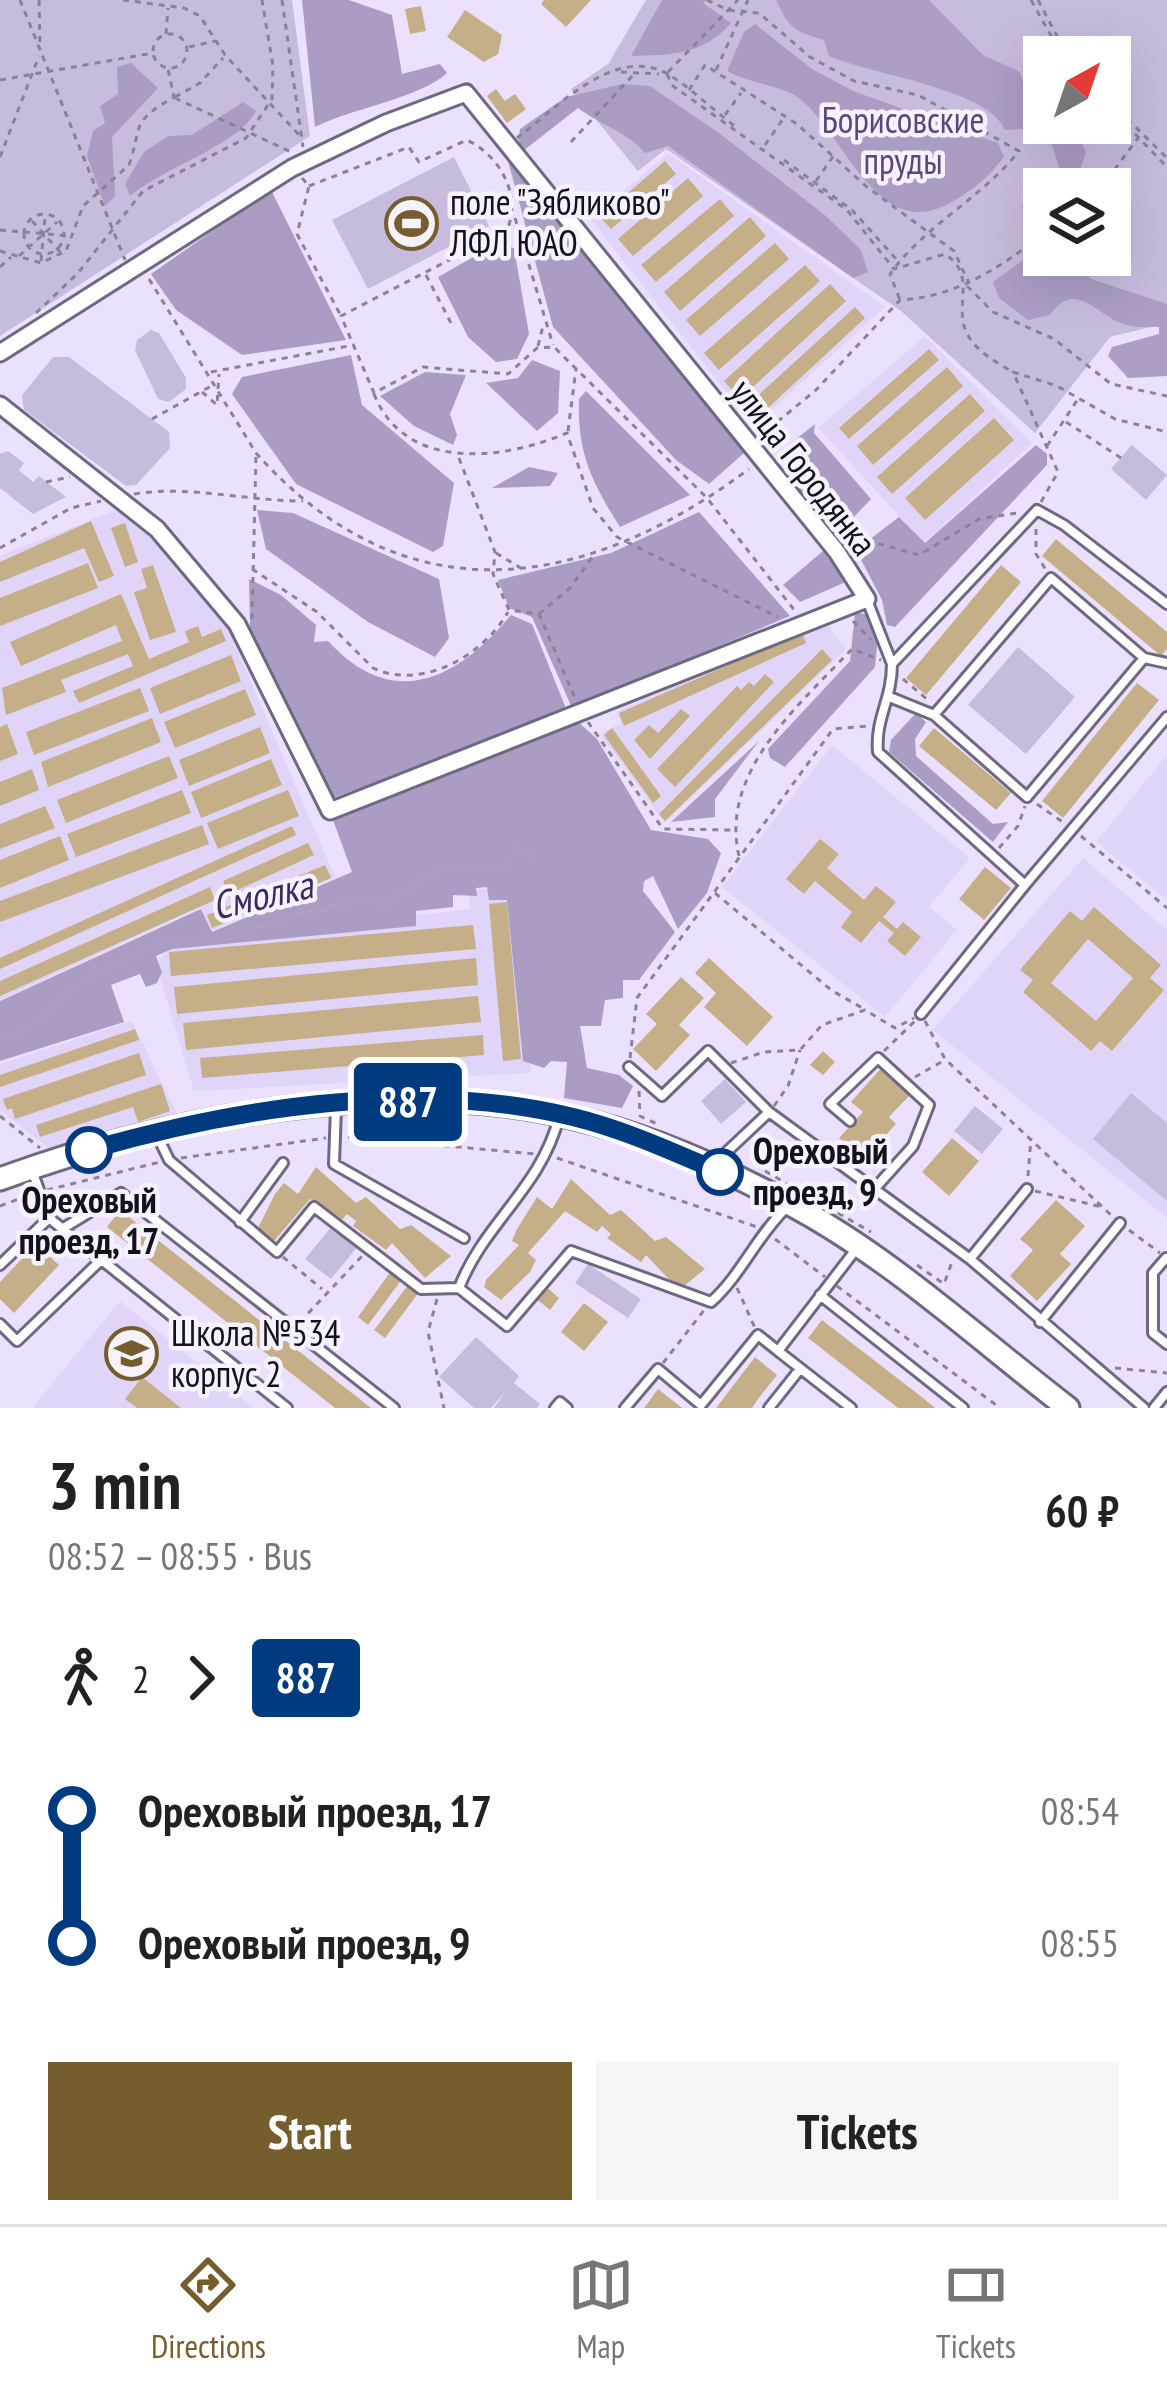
<!DOCTYPE html>
<html lang="en">
<head>
<meta charset="utf-8">
<style>
	:root { --surface:#fff; --page:#f6f6f6; --text:#222; --muted:#767676; --line:#e0e0e0; --accent:#765d2e }
	body { margin:0; font-family:"PT Sans Narrow",sans-serif; background:var(--page); color:var(--text); height:100vh; display:flex; flex-direction:column; font-size:45px; white-space:nowrap }
	* { box-sizing:border-box; margin:0 }
	p { font-size:39px; color:var(--muted) }
	.icon { flex:none; width:66px; height:66px; fill:none; stroke:currentColor; stroke-width:2; stroke-linecap:round; stroke-linejoin:round }
	.map { position:relative; height:1408px; overflow:hidden }
	.details { display:flex; flex-direction:column; background:var(--surface); flex:1 }
	.details>* { flex:none }
	.badge { padding:0 24px; border-radius:9px; font-size:42px; line-height:78px }
	.needle { width:78px; rotate:40deg }
	.fabs { position:absolute; left:1023px; top:36px; display:grid; gap:24px }
	.fabs a { display:grid; place-items:center; width:108px; height:108px; border-radius:0px; background:var(--surface); box-shadow:0 12px 48px #0002; font-size:60px }
	.map>.badge { position:absolute; translate:-50% -50%; box-shadow:0 0 0 6px #fff }
	.legs { display:flex; align-items:center; gap:18px; height:132px; padding:0 48px; font-size:39px }
	.legs p { margin-inline-start:auto }
	.headline { display:flex; align-items:center; justify-content:space-between; height:204px; padding:0 48px }
	h1 { font-size:66px; font-weight:700; line-height:90px }
	.action { display:flex; gap:24px; margin-top:auto; padding:24px 48px }
	.action a { flex:1; height:138px; border-radius:0px; background:var(--accent); color:#fff; font-size:48px; font-weight:700; line-height:138px; text-align:center }
	.action a+a { background:var(--page); color:var(--text) }
	ul { padding:0 48px; list-style:none }
	li { display:flex; align-items:center; gap:42px; height:132px; font-size:45px }
	li i { display:grid; place-items:center; width:18px; height:100%; margin:0 15px; background:currentColor }
	li i::after { content:''; width:30px; height:30px; margin:-15px; border:9px solid; border-radius:50%; background:var(--surface) }
	li p { margin-inline-start:auto }
	li:first-child i { background:linear-gradient(#0000 50%,currentColor 0) }
	li:last-child i { background:linear-gradient(currentColor 50%,#0000 0) }
	.dock { display:flex; justify-content:space-around; align-items:center; height:168px; border-top:3px solid var(--line); background:var(--surface); font-size:33px; color:var(--muted) }
	.dock a { display:grid; justify-items:center; gap:6px }
	.dock .on { color:var(--accent) }
	.map>svg:first-child { display:block }
</style>
</head>
<body>
<div class="map">
<svg width="1167" height="1408" viewBox="0 0 1167 1408">
	<rect width="100%" height="100%" fill="#ebe1fe"/>
	<path fill="#e0d4f8" d="M668,153l217,154 -132,119 -162,-206z
		M925,336l107,107 -108,100 -106,-115z
		M118,509l34,26 75,91 108,251 -123,54 -11,-24 -201,93v-444z
		M824,621l22,28 -181,174 -65,-89 21,-11 -5,-11z
		M832,745l138,113 -41,49 28,23 -72,87 -163,-130z
		M1167,755v145l-71,-58z
		M1083,858l84,72v288l-234,-188z
		M519,885l12,188 -337,18 -38,-126 15,-20 298,-36v-18z
		M132,1021l45,93 -126,36 -51,-40v-46z
		M120,1301l134,107h-222z"/>
	<path fill="#c8bcde" fill-rule="evenodd" d="M0,0h292l18,136 -310,200z
		M646,0h521v323l-57,14 -75,96 -134,-122 -235,-162 -28,22 -67,-82 37,-25zM1044,57h66v66h-66zM1044,189h66v66h-66z
		M454,157l35,69 -121,63 -36,-69z
		M151,330l8,3 27,45v11l-17,13 -11,-3 -23,-49 2,-10z
		M53,357h16l100,75 1,16 -34,37 -10,1 -102,-76 -2,-15z
		M1132,445l35,30 -21,25 -35,-31z
		M8,451l16,12 -5,7 14,12 6,-6 27,21 -33,17 -33,-26v-34z
		M1018,647l57,50 -49,57 -58,-49z
		M725,1079l21,23 -25,22 -20,-23z
		M1131,1093l36,30v78l-74,-62z
		M975,1106l28,23 -21,25 -28,-23z
		M332,1226l26,20 -27,33 -26,-20z
		M588,1264l53,35 -13,19 -53,-35z
		M476,1337l43,39 -5,7 26,21 -3,4h-43l11,-16 -14,16h-17l-35,-31z"/>
	<path fill="#aa9cc3" d="M302,0h47l43,15 10,59 38,-10 7,9c-27,25 -94,35 -132,54z
		M662,0h45l-4,3 28,20c-28,32 -59,32 -100,33z
		M755,24l57,45 41,22 145,52 6,14c-16,21 -33,35 -56,47 -73,39 -105,-76 -152,-108 -16,-10 -47,-13 -69,-25l17,-39z
		M131,63l27,25 -46,49 3,59 -10,10 -18,-50 6,-25 12,-8 -5,-17 18,-12 -1,-27z
		M622,84l28,2 69,47 107,83 35,34 7,22 -15,6 -185,-132 -23,7c-16,-20 -46,-29 -67,-45l-55,43 -5,-6 2,-16 46,-32z
		M243,102l13,9c-16,33 -91,56 -126,85l-5,-12 19,-32 24,-16 24,-1z
		M505,150l239,303 -35,31 -33,-24 -123,-133z
		M271,190l75,150 -104,15 -66,-45 -25,-36z
		M498,243l16,5 15,86 -12,25 -21,3 -28,-25 -30,-60z
		M351,355l11,50 92,78 -11,63 -10,6 -137,-68 -64,-90 10,-17z
		M532,360l28,11 -2,42 -21,18 -51,-48 32,-5z
		M425,372l41,3 -16,39 7,21 -4,10 -39,-19 -34,-30z
		M586,391l104,104 -70,32c-28,-44 -43,-74 -41,-128z
		M815,424l-1,9 57,66 -23,24 -14,6 -47,-48 20,-17 -17,-20z
		M1036,445l11,9v11l-152,162 -8,-2 -5,-25 -26,-50 43,-33 26,26z
		M529,467l29,6 -8,13 -58,2z
		M257,510l36,3 146,66 10,59 -14,19 -67,-35 -102,-73z
		M699,512l91,104 -218,92 -40,-91 -23,-9 -11,-28 113,-27z
		M823,551l25,30 -48,21 -17,-17z
		M249,579l32,16 35,30 -2,17 14,-1c65,71 129,39 183,-26l21,9 35,87 -239,89 -78,-172z
		M855,613l12,1 11,23 -3,30 -90,100 -15,-9 -2,-9 82,-88z
		M916,713l10,9 -11,17 1,17 77,68 15,-2 -15,20 -104,-90 2,-12z
		M575,719l22,20 54,91 57,9 13,14 -14,40 -29,36 -25,-53 -9,5 -1,10 32,41 -36,48h-16v18l-18,2 -4,26h-21l7,42 32,7 14,11 -11,22 -58,-10 3,-36 -16,-1 -7,7 -21,-7 -16,-161h-18l-2,-13 -11,1 1,8 -24,-1v12l-37,4v15l-244,23 -16,7 6,16 -5,11 -11,4 -6,-13 -29,11 13,37 -124,39v-60l201,-92 11,23 140,-60 -19,-52z
		M759,741l-44,58v18l-44,5z"/>
	<path fill="#ac9ec5" d="M776,0h153l54,55 37,17 16,44 45,25 5,11c-9,28 -11,37 -42,37l-3,33h-16l-3,-16 39,-33 -9,-28 -30,-16 -17,1c-16,-41 -136,-56 -176,-74l-5,-16c-32,-9 -35,-13 -48,-40z
		M1044,245v10h52l-11,14 6,10 76,25v72l-39,2 -20,-22 4,-9 47,-13v-7c-14,0 -27,1 -41,-5 -25,-12 -45,-41 -68,-7l-22,5 -29,-22 -6,-16z"/>
	<g fill="none" stroke-linecap="round" stroke-linejoin="round">
		<path stroke="#ac9ec5" stroke-width="4.5" d="M0,1039l27,-11 60,-50 83,-39 48,-3 141,-36 25,5 56,-37 60,2 19,-23 16,13"/>
	</g>
	<path fill="#c5af88" fill-rule="evenodd" d="M544,0h47l-25,27 -25,-23z
		M421,6l5,25 -16,3 -5,-25z
		M465,10l37,25 -4,19 -14,8 -37,-25z
		M496,89l9,12 10,-7 11,15 -19,14 -20,-27z
		M665,161l11,13 -65,55 -11,-12z
		M688,178l15,18 -70,60 -15,-17z
		M720,199l14,17 -78,66 -15,-17z
		M750,217l16,19 -86,75 -16,-19z
		M775,243l14,16 -89,77 -14,-16z
		M805,265l15,16 -101,89 -15,-17z
		M830,284l16,17 -106,98 -16,-18z
		M855,307l10,11 -111,103 -11,-12z
		M929,349l10,11 -90,79 -10,-11z
		M947,367l16,19 -90,79 -16,-19z
		M970,394l15,17 -93,83 -15,-17z
		M994,418l20,22 -89,80 -20,-22z
		M91,521l23,55 -15,6 -15,-34 -84,34v-20z
		M125,523l13,39 -13,5 -14,-39z
		M1056,539l111,93v17l-6,7 -119,-100z
		M88,563l10,25 -98,38v-28z
		M153,565l23,67 -26,8 -16,-48 13,-4 -6,-19z
		M1001,565l20,17 -95,113 -20,-17z
		M121,594l28,65 40,-17 -4,-11 13,-5 4,11 19,-8 5,12 -147,62 -6,-12 60,-25 -5,-12 -67,26 5,12 -60,23 -4,-27 120,-47 -6,-16 -95,41 -11,-24z
		M802,633l4,10 -182,83 -5,-13z
		M822,649l10,11 -167,161 -6,-7z
		M231,655l10,26 -81,33 -10,-26z
		M765,674l9,8 -99,105 -18,-18 80,-83 4,4 8,-8 5,4z
		M1137,683l22,17 -96,118 -21,-17z
		M140,688l9,23 -115,44 -8,-23z
		M245,689l11,26 -81,33 -11,-26z
		M681,709l9,7 -40,43 -16,-19 15,-15 9,8z
		M152,718l9,24 -113,45 -7,-25z
		M7,724l11,30 -18,7v-34z
		M260,727l10,26 -81,33 -10,-26z
		M612,728l49,68 -8,7 -49,-68z
		M934,728l77,65 -15,17 -77,-64z
		M169,756l9,22 -112,45 -9,-23z
		M271,759l11,26 -81,33 -10,-26z
		M32,769l7,21 -39,16v-24z
		M182,790l9,23 -115,44 -9,-23z
		M288,790l11,26 -81,33 -11,-26z
		M45,806l10,22 -55,21v-25z
		M202,825l7,19 -209,78v-21z
		M292,826l4,9 -296,134v-11z
		M60,836l9,24 -69,28v-28z
		M820,839l19,15 -12,14 37,32 12,-14 20,16 -13,15 14,12 6,-7 18,15 -16,19 -18,-15 7,-8 -15,-12 -18,22 -20,-16 11,-15 -37,-31 -11,13 -18,-15z
		M308,843l6,12 -85,39 -6,-13z
		M325,865l6,13 -119,50 -5,-13z
		M985,867l26,21 -27,32 -25,-21z
		M210,887l5,13 -215,96v-15z
		M507,902l14,157 -18,2 -14,-157z
		M1094,907l67,58 -11,13 14,12 -52,61 -12,-10 -9,10 -68,-59 10,-12 -13,-10 50,-59 12,10zM1088,939l45,39 -37,43 -45,-38z
		M473,925l3,24 -305,27 -2,-24z
		M476,958l2,27 -301,29 -3,-27z
		M709,958l64,59 -26,29 -43,-39 12,-14 -21,-20z
		M681,977l23,21 -25,27 11,10 -34,36 -23,-22 24,-25 -11,-10z
		M478,996l3,26 -295,28 -3,-27z
		M135,1029l4,11 -139,47v-12z
		M483,1035l1,20 -282,23 -2,-20z
		M823,1051l12,11 -12,13 -13,-10z
		M139,1053l7,22 -131,44 -3,-11 -5,2 -4,-11z
		M884,1065l29,27 -24,25 7,7 -33,36 -24,-22 24,-26 -12,-10z
		M161,1084l9,27 -32,11 -5,-15 -93,30 -4,-12z
		M952,1138l27,23 -30,35 -27,-24z
		M316,1167l40,36 10,-6 34,32 11,-4 40,31 -26,22 -33,-35 -6,7 -33,-24 3,-5 -9,-7 -5,6 -32,-21 -36,42 -16,-13 17,-34 9,-11 14,11z
		M571,1179l39,36 11,-5 34,31 11,-4 39,32 -26,21 -33,-35 -5,7 -34,-24 4,-4 -9,-8 -5,6 -32,-21 -37,42 8,7 -6,12 -29,28 -17,-13 2,-7 33,-35 -7,-4 5,-12 20,-32 15,12z
		M1056,1200l29,26 -25,28 11,10 -34,37 -27,-25 23,-26 -13,-11z
		M120,1210l143,113 108,85h-36l-228,-181z
		M36,1244l23,21 -45,48 -14,-14v-17z
		M391,1271l11,8 -34,46 -10,-8z
		M409,1284l10,8 -34,46 -11,-8z
		M544,1285l15,13 -9,12 -16,-13z
		M584,1303l24,19 -24,29 -23,-19z
		M822,1320l101,78 12,10h-37l-90,-70z
		M755,1357l22,18 -19,24 -6,9h-36z
		M142,1377l39,31h-44l-12,-9z
		M658,1389l24,19h-38z"/>
	<g fill="none" stroke-linecap="round" stroke-linejoin="round">
		<defs>
			<path id="service" d="M867,600l25,64 145,-154 27,15 103,79
				M892,664c0,36 -17,54 -14,88l147,133 142,-168
				M892,698l42,17 93,82 117,-139 23,5
				M934,715l117,-137 93,80
				M921,1014l104,-129
				M629,1067l33,29 46,-45 61,61 -53,50
				M336,1107l-2,57 130,74
				M769,1112l201,147 174,149
				M850,1121l-20,-17 48,-46 51,47 -16,41 -36,40
				M156,1133l13,27 108,92 37,-45 107,82 38,-1c25,-65 82,-100 100,-171
				M33,1173l16,45 238,190
				M240,1222l43,-59
				M62,1229l59,-36 273,215
				M1166,1258l-13,15v60l14,11
				M970,1259l57,-70
				M0,1265l49,-47
				M459,1288l48,38 64,-75 140,51c31,-28 45,-65 75,-94
				M820,1295l143,113
				M1040,1322l80,-99
				M0,1324l17,17 84,-81
				M555,1408l5,-6 7,6
				M625,1408l33,-39 43,36 57,-70 20,16
				M769,1408l31,-39
				M851,1408l-73,-57 79,-103
				M1154,1408l13,-16"/>
			<path id="minor" d="M0,353l292,-185 94,-45 80,-30 371,459 30,47 -537,212 -93,-187 -80,-95 -157,-124"/>
			<path id="tertiary" d="M0,1179c170,-62 392,-105 571,-62 73,17 152,51 219,87 100,53 188,135 278,204"/>
		</defs>
		<use href="#service" stroke="#706781" stroke-width="14"/>
		<use href="#minor" stroke="#706781" stroke-width="21"/>
		<use href="#tertiary" stroke="#706781" stroke-width="27"/>
		<path stroke="#8a8397" stroke-width="3" stroke-dasharray="6 6" stroke-linecap="butt" d="M20,0l105,260
			M39,0l1,46
			M123,0l61,8 16,8 25,39 76,82
			M282,0l21,147
			M707,0l21,10 31,3 51,44 44,24 64,14 101,56c-37,47 -94,74 -129,123l10,26
			M1031,0l32,57
			M1038,0l30,57
			M153 51a17 17 0 1 1 34 0a17 17 0 1 1-34 0Z
			M166,34l2,-26
			M189,47l26,-6
			M716,70l32,-70
			M621,72l38,2
			M668,72l70,-72
			M667,74l6,12 174,124 47,59 51,-15c30,20 12,44 19,72 7,23 30,35 49,46
			M0,80l153,-27
			M689,90l16,-25 92,59 70,63 87,64 15,32
			M175,97l25,-14 23,-25
			M175,98l116,54
			M1110,102l57,56
			M1110,108l57,59
			M725,115l16,-22
			M517,138c39,-29 97,-94 151,-64 23,14 46,37 68,53
			M571,142l64,-69
			M765,145l18,-26
			M0,157l39,-101
			M784,160l68,50 45,50
			M302,178l7,8 -12,48 43,80
			M816,181l18,-26
			M309,186l100,-39 10,15 48,-22c33,16 55,55 40,90l-166,86 33,77 49,-26 85,7 29,-26 17,-1 153,151 88,113
			M1100,189l38,-51
			M24 234a20 20 0 1 1 40 0a20 20 0 1 1-40 0Z
			M515,218l38,127
			M32,221l30,33
			M0,230l70,6
			M0,251l41,12 25,-12 17,-45 46,-41c14,-40 0,-42 45,-68l-6,-28
			M19,256l38,-34
			M41,261l4,-44
			M0,267l11,-10
			M426,275l25,48
			M149,279l107,174c149,167 328,139 493,16
			M967,286l26,26 61,27 57,45 56,12
			M36,313l42,-40 65,-82 103,-53 26,-39 1,-33 -11,-66
			M538,346l5,-20
			M211,372l143,-27
			M202,392l15,13 2,-31
			M374,394c32,80 132,65 193,39l26,75 24,29 161,80
			M152,419l61,-34
			M1066,422l55,36
			M568,431l8,-62
			M759,437l57,-47 84,-90c57,-3 100,-33 144,-66
			M1047,446l31,-47
			M459,458l36,94 -2,22 16,36 30,4 36,84
			M46,482l24,-5
			M134,494c55,-9 112,7 169,7
			M1041,502l17,-30 -45,-100 44,14 58,33 52,13
			M1036,529v25l10,16
			M855,537l64,18 60,-36 38,-6
			M0,548l71,-40 30,-7
			M496,553l28,17
			M252,569l65,43 56,56c48,23 110,-12 135,-56
			M539,614l31,-26 23,-32
			M252,619l4,-164
			M853,621l18,19
			M903,679l25,21
			M588,722l75,107 70,1
			M1037,804l27,19
			M1081,836l86,72
			M999,848l19,-22 7,-20
			M739,856c-20,-84 61,-152 113,-207l29,11
			M715,893l116,97 33,19
			M925,1021l20,38 167,157
			M884,1051l32,-31
			M630,1058l7,-60 196,-269 35,-3
			M731,1063l33,-11 36,-2 22,-25 43,-15 30,18 19,-10
			M915,1077l28,-16
			M639,1091l1,25 17,8
			M774,1106l14,-20 12,-36
			M0,1116l40,32
			M348,1137l187,17
			M181,1158l145,-20
			M557,1158l200,69
			M765,1171l106,61
			M1028,1176l3,-38
			M47,1190l113,-28
			M1035,1191l67,16
			M0,1206l32,-12
			M1129,1230l31,23
			M775,1239l50,38
			M283,1257l39,32
			M917,1265l27,19 8,-22
			M837,1286l163,122
			M737,1288l18,40
			M437,1299l-9,33 16,76
			M300,1322l63,-67
			M663,1363l42,-54
			M1115,1368l52,5"/>
		<use href="#service" stroke="#fff" stroke-width="8"/>
		<use href="#minor" stroke="#fff" stroke-width="15"/>
		<use href="#tertiary" stroke="#fff" stroke-width="21"/>
	</g>
	<g fill="none" stroke-linecap="round" stroke-linejoin="round">
		<defs>
			<path id="line-1" d="M89,1150c151,-43 329,-71 484,-33 50,12 100,35 147,55"/>
		</defs>
		<use href="#line-1" stroke="#fff" stroke-width="27"/>
		<use href="#line-1" stroke="#003b80" stroke-width="18"/>
	</g>
	<defs>
		<symbol id="stadium-ring" viewBox="-11 -11 22 22"><circle r="9.5" fill="#f5f2fd" stroke="#765d2e" stroke-width="1.5"/><path d="M0-5a6.5 5 0 1 0 0 10a6.5 5 0 1 0 0-10ZM-3.5-1.8h7v3.6h-7Z" fill="#765d2e"/></symbol>
		<symbol id="school-ring" viewBox="-11 -11 22 22"><circle r="9.5" fill="#f5f2fd" stroke="#765d2e" stroke-width="1.5"/><path d="M0-5L7-2L0 1L-7-2ZM-4 1L0 2.5L4 1V4Q0 6-4 4Z" fill="#765d2e"/></symbol>
	</defs>
	<g fill-rule="evenodd">
		<use href="#stadium-ring" x="382" y="194" width="59" height="59"/>
		<use href="#school-ring" x="102" y="1324" width="59" height="59"/>
	</g>
	<g fill="#fff" stroke="#003b80" stroke-width="6">
		<circle cx="89" cy="1150" r="21"/>
		<circle cx="720" cy="1172" r="21"/>
	</g>
	<g text-anchor="middle" stroke-width="9" stroke-linejoin="round" paint-order="stroke">
		<g font-size="36" fill="#5b467b" stroke="#f5f2fd">
			<text x="903" y="133">Борисовские<tspan x="903" dy="41">пруды</tspan></text>
		</g>
		<g font-size="36" fill="#14111b" stroke="#f5f2fd" text-anchor="start">
			<text x="450" y="215">поле "Зябликово"<tspan x="450" dy="41">ЛФЛ ЮАО</tspan></text>
			<text x="171" y="1346">Школа №534<tspan x="171" dy="41">корпус 2</tspan></text>
		</g>
		<g font-size="36" fill="#14111b" stroke="#f5f2fd">
			<text transform="translate(804 467) rotate(52)" y="13">улица Городянка</text>
		</g>
		<g font-size="36" font-weight="bold" fill="#14111b" stroke="#f5f2fd" text-anchor="start">
			<text x="753" y="1164">Ореховый<tspan x="753" dy="41">проезд, 9</tspan></text>
			<text x="89" y="1213" text-anchor="middle">Ореховый<tspan x="89" dy="41">проезд, 17</tspan></text>
		</g>
		<g font-size="39" font-style="italic" fill="#3f2a5d" stroke="#f5f2fd">
			<text transform="translate(262 895) rotate(-13)" y="14">Смолка</text>
		</g>
	</g>
</svg>
<div class="fabs">
<a><svg class="needle" viewBox="-14 -14 28 28"><path d="M0-13l5 13h-10z" fill="#e53935"/><path d="M0 13l5-13h-10z" fill="#767676"/></svg></a>
<a><svg class="icon" aria-label="layers" viewBox="0 0 24 24"><path d="M12 4l9 5-9 5-9-5zM3 14l9 5 9-5"/></svg></a>
</div>
<b class="badge" style="left:408px;top:1102px;background:#003b80;color:#fff">887</b>
</div>
<section class="details">
<div class="headline"><div><h1>3 min</h1><p>08:52 – 08:55 · Bus</p></div><b>60 ₽</b></div>
<div class="legs"><svg class="icon" aria-label="walk" viewBox="0 0 24 24"><circle cx="13" cy="4" r="2"/><path d="M13 8l-2 6 4 7M11 14l-3 7M7 12l3-4h3l4 4"/></svg>2<svg class="icon" aria-label="forward" viewBox="0 0 24 24"><path d="M9 5l7 7-7 7"/></svg><b class="badge" style="background:#003b80;color:#fff">887</b></div>
<ul>
<li><i style="color:#003b80"></i><b>Ореховый проезд, 17</b><p>08:54</p></li>
<li><i style="color:#003b80"></i><b>Ореховый проезд, 9</b><p>08:55</p></li>
</ul>
<div class="action"><a>Start</a><a>Tickets</a></div>
</section>
<nav class="dock">
<a class="on"><svg class="icon" aria-label="directions" viewBox="0 0 24 24"><path d="M12 3l9 9-9 9-9-9zM9 14v-3h6M13 9l2 2-2 2"/></svg>Directions</a>
<a><svg class="icon" aria-label="map" viewBox="0 0 24 24"><path d="M3 6l6-2 6 2 6-2v14l-6 2-6-2-6 2zM9 4v14M15 6v14"/></svg>Map</a>
<a><svg class="icon" aria-label="tickets" viewBox="0 0 24 24"><path d="M3 7h18v10H3zM15 7v10"/></svg>Tickets</a>
</nav>
</body>
</html>
